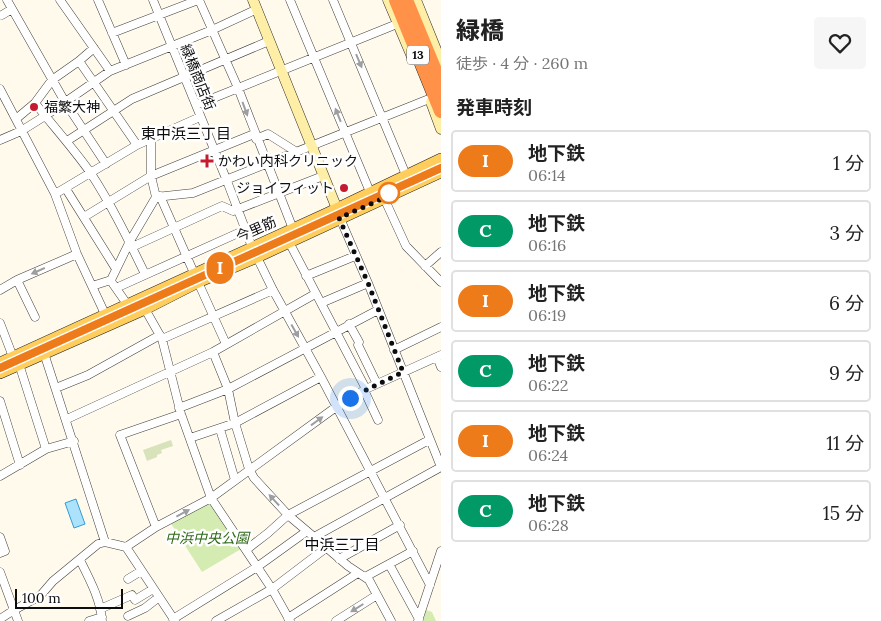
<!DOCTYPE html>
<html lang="ja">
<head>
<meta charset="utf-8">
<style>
	:root { --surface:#fff; --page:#f6f6f6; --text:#222; --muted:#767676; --line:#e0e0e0 }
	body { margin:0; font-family:Lora,"Noto Sans JP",serif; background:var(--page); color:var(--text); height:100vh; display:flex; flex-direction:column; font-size:19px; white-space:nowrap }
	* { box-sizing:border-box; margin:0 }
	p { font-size:16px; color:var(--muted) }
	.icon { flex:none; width:28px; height:28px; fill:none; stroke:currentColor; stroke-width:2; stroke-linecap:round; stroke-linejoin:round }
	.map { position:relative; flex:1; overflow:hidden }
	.details { display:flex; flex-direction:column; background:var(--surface); width:440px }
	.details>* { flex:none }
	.badge { padding:0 10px; border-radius:16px; font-size:18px; line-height:32px }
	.scale { position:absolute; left:15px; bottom:12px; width:108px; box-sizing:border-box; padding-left:5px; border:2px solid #0c0c0c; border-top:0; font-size:14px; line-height:18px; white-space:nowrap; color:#0c0c0c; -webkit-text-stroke:4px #fff; paint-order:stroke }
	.you { position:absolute; width:25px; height:25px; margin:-12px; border:4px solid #fff; border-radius:50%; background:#1a73e8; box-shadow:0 0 0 8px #1a73e833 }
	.map>.badge { position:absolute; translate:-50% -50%; box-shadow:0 0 0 2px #fff }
	h2 { padding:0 15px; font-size:19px; line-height:45px }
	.round { display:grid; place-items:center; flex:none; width:52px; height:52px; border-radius:5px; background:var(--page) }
	.head { display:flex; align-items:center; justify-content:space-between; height:85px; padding:0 15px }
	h1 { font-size:24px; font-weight:800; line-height:38px }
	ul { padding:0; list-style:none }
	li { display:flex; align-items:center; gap:15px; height:62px; margin:0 10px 8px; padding:0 5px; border:2px solid var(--line); border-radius:5px }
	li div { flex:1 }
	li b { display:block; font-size:19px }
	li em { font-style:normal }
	li .badge { min-width:55px; font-weight:700; text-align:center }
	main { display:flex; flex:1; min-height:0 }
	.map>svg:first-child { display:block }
</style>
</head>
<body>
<main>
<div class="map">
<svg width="441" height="621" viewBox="0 0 441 621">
	<rect width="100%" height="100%" fill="#fffaeb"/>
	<path fill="#d4ecb2" d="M211,501l30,48 -39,23 -32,-50z
		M426,610l6,2 4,9h-13z"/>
	<path fill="#d8e2bb" d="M171,440l2,6 -12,4 1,3 -5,2v2l-10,4 -4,-11z"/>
	<path fill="#ace2fb" stroke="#2d9ed7" d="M76,499l9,25 -11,4 -9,-25z"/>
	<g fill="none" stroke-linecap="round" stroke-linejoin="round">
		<defs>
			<path id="street" d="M7,0l58,102 41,62
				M60,0l50,71
				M98,0l28,65
				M153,0l74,181 25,66 21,43 48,87 109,208
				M199,0l39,88 55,141
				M290,0l80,192
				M333,0l73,175
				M2,15l10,-6
				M112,33l86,-33
				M79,61l58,84
				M0,89l55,105 22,60 28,60
				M35,103c18,23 38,45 55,69 21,32 38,67 55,102
				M196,105l196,-79
				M16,119l19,-16 17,-23 27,-19 15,-13
				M151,138v38l5,21
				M256,139l12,-5 27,17
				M0,140l21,-9 24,-15 65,-45 102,-41 45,-21
				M67,141l65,-42 137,-58
				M66,189l50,80
				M55,194l82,-49 63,-28
				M160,196l34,77
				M384,198l22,48 35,36
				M339,216l29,67 73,184
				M84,217l67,-41 103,-42
				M289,242l77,147
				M132,247l90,-41 11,5 90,-35
				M425,266l16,-14
				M306,276l49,-20
				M17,280l18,37
				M198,282l28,62
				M113,284l14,20
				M92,286l19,-6 19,-39 26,-44 37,-4 236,-94
				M116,288l129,-58
				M0,290l17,-10 60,-26
				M321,303l47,-20
				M145,309l17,30 19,75 30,84 61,91 18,32
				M0,323l13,34 6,7 27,85
				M349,324l10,18 -1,3 19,39
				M162,339l111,-49
				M43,350l62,192
				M394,350l47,-23
				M213,352l102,-58
				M437,357l4,10
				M56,388l32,-13 72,-40
				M364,390l14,30
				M0,401l20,64
				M179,408l49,-19 150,-79
				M67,419l146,-67 15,37 7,34 14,46 5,9 34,37 26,22 34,29 21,14 22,41
				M220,429l15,51
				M190,438l45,-15 86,-46
				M0,476l46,-27 28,-8
				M156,527l-36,-92 61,-21
				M0,537l5,14 -5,2
				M314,537l127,-70
				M126,547l30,-20 55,-29 125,-91 30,-18 75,-34
				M246,550l22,-17 20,-18 141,-75
				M339,559l61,-34
				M80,560c9,18 21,40 22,61
				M389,564l30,55
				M0,572l18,49
				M365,577l48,-26
				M128,579l13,-8
				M100,609l32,-14 3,5 18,-11
				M128,616l17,-8 14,-11
				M288,618l70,-45
				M0,619l14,-9 26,-14 13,-15 45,-37 7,-2 21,5 49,74
				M173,619l84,-52 50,-36
				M89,621l13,-4
				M216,621l56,-32 54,-41
				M336,621l41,-26
				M418,621l23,-70"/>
			<path id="secondary" d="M253,0l84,209
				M388,0l25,59
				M416,0l25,62
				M431,102l10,27"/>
			<path id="primary" d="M0,363l326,-149 115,-55
				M0,373l145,-64 53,-27 59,-25 184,-85"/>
			<path id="highway" d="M396,0l45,111
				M406,0l35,85"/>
		</defs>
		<use href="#street" stroke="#3f3f3f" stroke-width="9"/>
		<use href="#secondary" stroke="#2e2e2e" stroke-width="11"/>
		<use href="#primary" stroke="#1d1d1d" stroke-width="12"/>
		<use href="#highway" stroke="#1d1d1d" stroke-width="15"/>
		<use href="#street" stroke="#fff" stroke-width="8"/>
		<use href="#secondary" stroke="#ffefa6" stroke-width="10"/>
		<use href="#primary" stroke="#ffcd5b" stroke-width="11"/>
		<use href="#highway" stroke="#ff9149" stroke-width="14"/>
	</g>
	<defs><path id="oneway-solid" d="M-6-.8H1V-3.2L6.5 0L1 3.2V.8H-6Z" transform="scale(1.25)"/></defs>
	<g fill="#9e9e9e">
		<use href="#oneway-solid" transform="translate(359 61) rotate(67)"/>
		<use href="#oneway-solid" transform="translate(245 109) rotate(70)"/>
		<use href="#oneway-solid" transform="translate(338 115) rotate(-112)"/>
		<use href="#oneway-solid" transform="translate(38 271) rotate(156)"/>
		<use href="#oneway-solid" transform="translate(295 331) rotate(61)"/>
		<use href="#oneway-solid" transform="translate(317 421) rotate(-36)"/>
		<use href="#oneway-solid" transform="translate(274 500) rotate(-133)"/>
		<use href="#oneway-solid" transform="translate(183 513) rotate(-28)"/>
		<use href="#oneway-solid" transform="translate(357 608) rotate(148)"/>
	</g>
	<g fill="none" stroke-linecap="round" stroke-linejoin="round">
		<defs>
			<path id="line" d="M0,368l441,-200"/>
		</defs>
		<use href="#line" stroke="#fff" stroke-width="11"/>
		<use href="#line" stroke="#ee7b1a" stroke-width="8"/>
		<path stroke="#0c0c0c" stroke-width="5" stroke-dasharray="0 9" d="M350,398l53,-26 -35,-89 -29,-65 45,-20 5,-5"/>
	</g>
	<g fill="#c61b2e" stroke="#fff" stroke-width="2">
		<circle cx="34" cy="107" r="5"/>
		<path d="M204.5 153.5h5v5h5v5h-5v5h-5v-5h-5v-5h5z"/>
		<circle cx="344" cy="188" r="5"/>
	</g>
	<circle fill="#fff" stroke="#ee7b1a" stroke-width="2.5" cx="389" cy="193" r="10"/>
	<g text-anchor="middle" stroke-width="5" stroke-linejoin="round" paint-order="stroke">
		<rect fill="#fff" stroke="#555" stroke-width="1" x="407" y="45.5" width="22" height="19" rx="4"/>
		<g font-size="12" font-weight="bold" fill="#0c0c0c">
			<text x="418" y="59">13</text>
		</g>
		<g font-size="14" fill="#0c0c0c" stroke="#fff">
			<text transform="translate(198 77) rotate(68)" y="5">緑橋商店街</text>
			<text transform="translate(256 229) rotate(-24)" y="5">今里筋</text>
		</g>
		<g font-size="14" fill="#0c0c0c" stroke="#fff" text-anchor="start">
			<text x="44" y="112">福繁大神</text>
			<text x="218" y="166">かわい内科クリニック</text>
			<text x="334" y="193" text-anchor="end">ジョイフィット</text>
		</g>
		<g font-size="14" font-style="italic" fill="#2e6818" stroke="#fff">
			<text x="207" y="543">中浜中央公園</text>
		</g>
		<g font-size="15" fill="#0c0c0c" stroke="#fff">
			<text x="186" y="139">東中浜三丁目</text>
			<text x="342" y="550">中浜三丁目</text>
		</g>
	</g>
</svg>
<div class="scale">100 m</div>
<div class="you" style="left:350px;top:398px"></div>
<b class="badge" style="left:220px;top:268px;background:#ee7b1a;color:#fff">I</b>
</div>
<section class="details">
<div class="head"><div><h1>緑橋</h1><p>徒歩 · 4 分 · 260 m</p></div><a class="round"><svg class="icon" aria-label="heart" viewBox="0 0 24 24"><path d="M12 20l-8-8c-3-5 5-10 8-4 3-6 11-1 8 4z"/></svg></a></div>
<h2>発車時刻</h2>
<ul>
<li><span class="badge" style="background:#ee7b1a;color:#fff">I</span><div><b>地下鉄</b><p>06:14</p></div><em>1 分</em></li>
<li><span class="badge" style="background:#019a66;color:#fff">C</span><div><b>地下鉄</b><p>06:16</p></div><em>3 分</em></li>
<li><span class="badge" style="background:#ee7b1a;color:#fff">I</span><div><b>地下鉄</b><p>06:19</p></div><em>6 分</em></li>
<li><span class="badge" style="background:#019a66;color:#fff">C</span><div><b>地下鉄</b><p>06:22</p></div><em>9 分</em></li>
<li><span class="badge" style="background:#ee7b1a;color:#fff">I</span><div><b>地下鉄</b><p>06:24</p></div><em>11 分</em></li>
<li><span class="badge" style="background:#019a66;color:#fff">C</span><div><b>地下鉄</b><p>06:28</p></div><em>15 分</em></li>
</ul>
</section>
</main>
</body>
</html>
